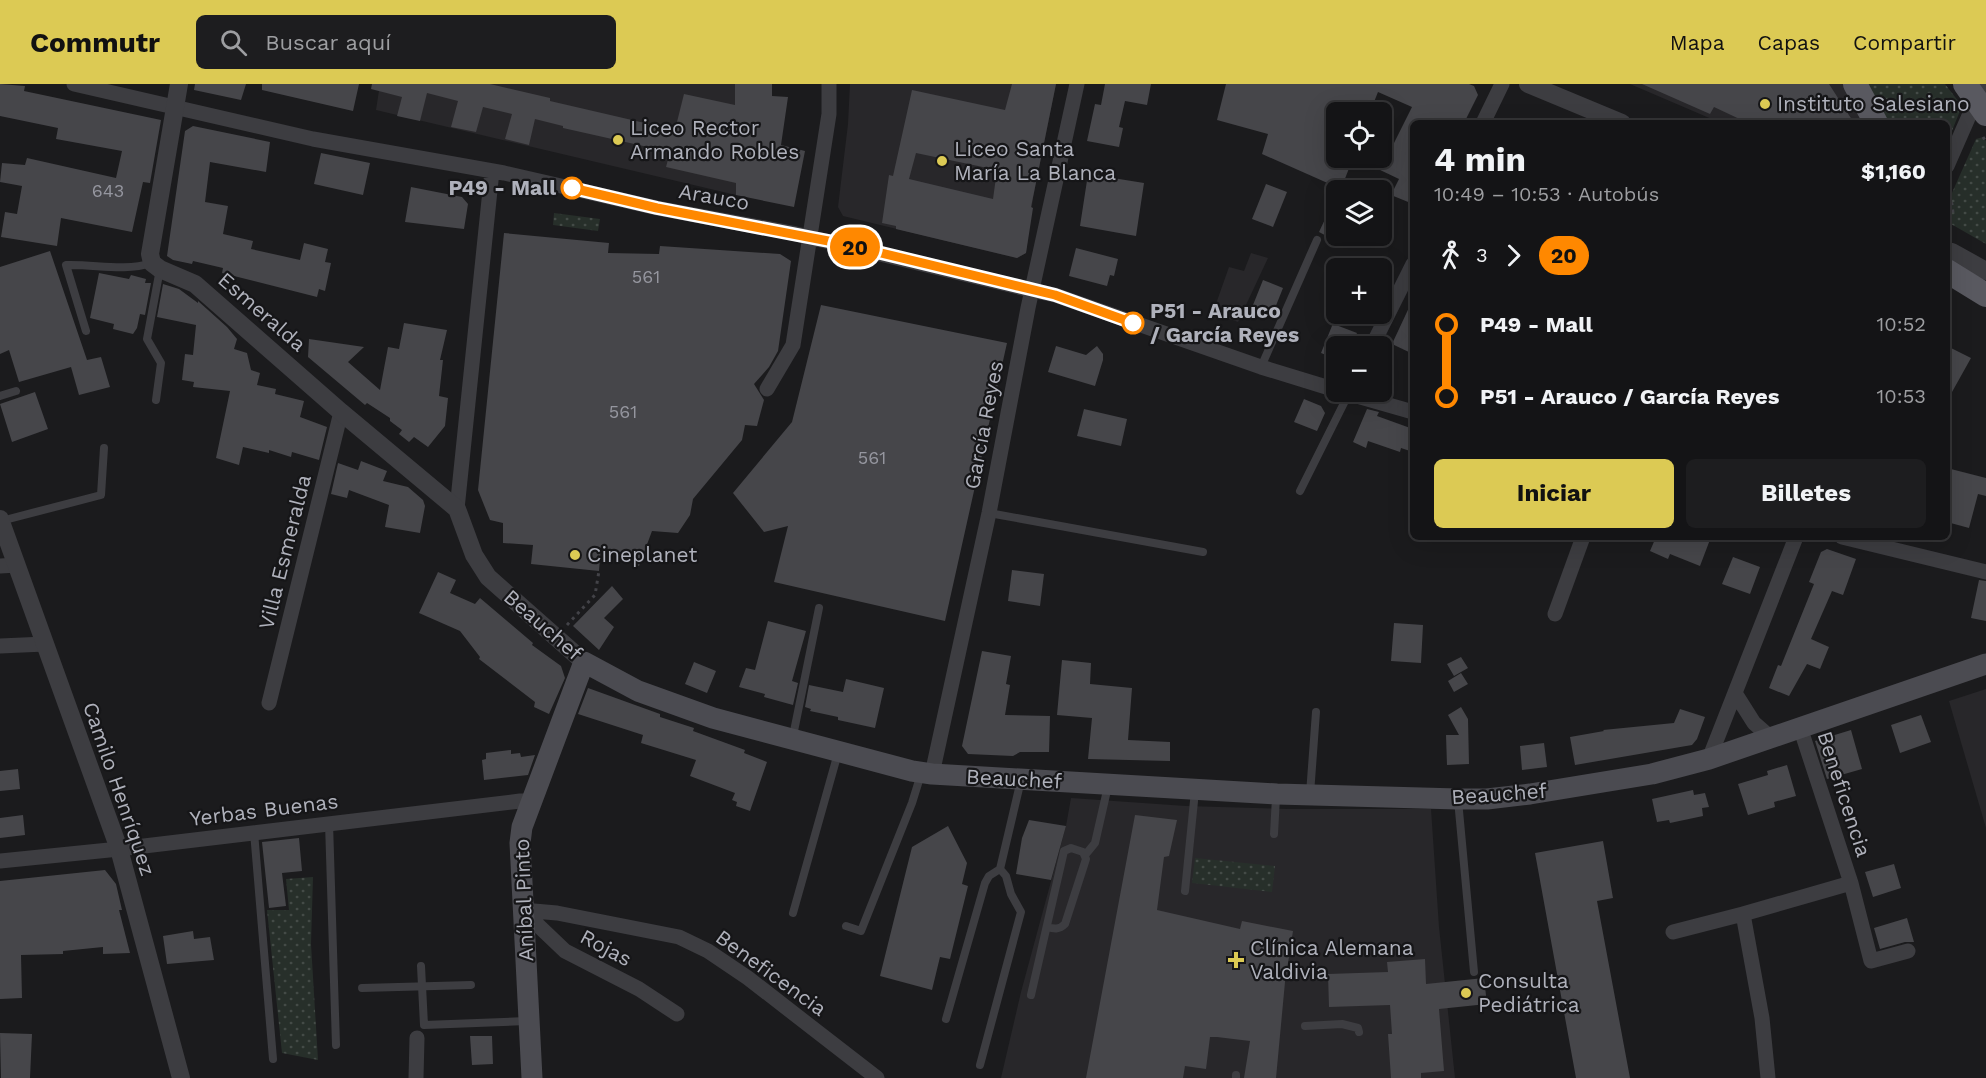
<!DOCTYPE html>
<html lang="es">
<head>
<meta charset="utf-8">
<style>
	:root { --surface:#141416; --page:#1d1d1f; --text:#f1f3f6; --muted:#9d9ea1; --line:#333335; --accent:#dcca54 }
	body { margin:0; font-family:"Work Sans",sans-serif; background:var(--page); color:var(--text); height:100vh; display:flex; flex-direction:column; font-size:22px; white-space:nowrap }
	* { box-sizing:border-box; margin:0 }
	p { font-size:20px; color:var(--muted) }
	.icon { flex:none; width:33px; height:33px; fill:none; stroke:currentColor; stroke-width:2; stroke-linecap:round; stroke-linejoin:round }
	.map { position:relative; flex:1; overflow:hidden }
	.side { position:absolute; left:1410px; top:36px; width:540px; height:420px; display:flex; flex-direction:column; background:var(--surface); border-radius:9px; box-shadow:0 6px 24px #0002,0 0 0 2px var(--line) }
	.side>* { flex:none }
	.badge { padding:0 12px; border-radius:20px; font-size:21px; line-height:39px }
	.buttons { position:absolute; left:1326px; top:18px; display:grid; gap:12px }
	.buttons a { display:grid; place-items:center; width:66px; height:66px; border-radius:9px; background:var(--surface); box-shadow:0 6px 24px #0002,0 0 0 2px var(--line); font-size:30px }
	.map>.badge { position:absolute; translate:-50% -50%; box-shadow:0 0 0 3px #fff }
	.legs { display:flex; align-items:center; gap:9px; height:66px; padding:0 24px; font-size:20px }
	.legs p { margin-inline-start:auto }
	.headline { display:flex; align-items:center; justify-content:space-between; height:102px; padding:0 24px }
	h1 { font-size:33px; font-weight:700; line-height:45px }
	.action { display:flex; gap:12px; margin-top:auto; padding:12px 24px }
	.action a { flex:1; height:69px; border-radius:9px; background:var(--accent); color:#111; font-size:24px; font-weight:700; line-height:69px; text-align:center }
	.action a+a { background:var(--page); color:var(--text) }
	ul { padding:0 24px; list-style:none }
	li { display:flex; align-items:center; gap:21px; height:72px; font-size:22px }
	li i { display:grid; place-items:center; width:9px; height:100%; margin:0 8px; background:currentColor }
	li i::after { content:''; width:15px; height:15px; margin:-8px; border:4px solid; border-radius:50%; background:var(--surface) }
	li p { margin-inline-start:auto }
	li:first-child i { background:linear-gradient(#0000 50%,currentColor 0) }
	li:last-child i { background:linear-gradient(currentColor 50%,#0000 0) }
	header { display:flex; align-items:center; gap:36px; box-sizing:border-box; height:84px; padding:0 30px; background:var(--accent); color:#111 }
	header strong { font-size:28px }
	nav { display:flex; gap:33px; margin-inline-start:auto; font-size:21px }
	.search { width:420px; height:54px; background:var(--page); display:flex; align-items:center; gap:15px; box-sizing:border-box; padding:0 21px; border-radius:9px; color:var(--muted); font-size:22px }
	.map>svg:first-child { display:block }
</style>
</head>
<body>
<header>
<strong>Commutr</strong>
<div class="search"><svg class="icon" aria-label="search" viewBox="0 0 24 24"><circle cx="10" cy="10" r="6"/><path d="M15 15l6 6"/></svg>Buscar aquí</div>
<nav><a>Mapa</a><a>Capas</a><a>Compartir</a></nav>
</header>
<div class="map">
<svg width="1986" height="994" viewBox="0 0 1986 994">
	<defs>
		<pattern id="grass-dots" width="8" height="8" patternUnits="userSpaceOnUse" patternTransform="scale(1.5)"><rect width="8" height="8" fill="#272f2a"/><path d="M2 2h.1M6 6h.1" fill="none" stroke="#444b47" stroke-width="1.8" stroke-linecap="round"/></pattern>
	</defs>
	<rect width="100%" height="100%" fill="#1b1b1d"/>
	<path fill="#28272a" d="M380,0h356v111l-360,-85z
		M850,0h206l-23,114 -7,55 -9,5 -174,-42 -5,-9 10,-83z
		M1630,0h213l22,39h-144z
		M1251,169l17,5 -30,64 -11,-4 -2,2 -13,-5 17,-48 15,4z
		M1986,605v139l-37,-127z
		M1071,714l115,8 102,3h143l8,118 16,151h-454l20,-86 45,-166z"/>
	<path fill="url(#grass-dots)" d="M1866,0h79l17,22 -15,37v-20h-58z
		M1983,53l3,4v103l-35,-20 -4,-20 29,-65z
		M554,129l46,6 -2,12 -45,-6z
		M1195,774l80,8 -3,26 -80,-9z
		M313,793l-2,67 7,116 -36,-7 -15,-143h22l-3,-31z"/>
	<path fill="#46464a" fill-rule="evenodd" d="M0,0l25,2 -1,5 137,29 -11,63 -7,-1 -11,50 -71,-14 -4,28 -56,-9 4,-25 12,2 5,-28 -22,-4 2,-19 23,2 2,-7 89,20 6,-27 -66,-12 2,-11 -58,-12z
		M195,0h51l-5,16 -47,-10z
		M262,0h97l-6,27 -91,-21z
		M372,0h118l60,14v3l125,29 9,-36 51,11v-21h37v12l16,1 -7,48 24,6 -11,56 -58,-12v-12l-70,-16 4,-15 -107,-24v-2l-28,-7 -6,26 -24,-6 7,-25 -29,-7 -7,25 -25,-5 7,-26 -31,-8 -7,28 -23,-5 5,-19 -31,-8z
		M1012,0h44l-25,123 2,1 -7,45 -9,5 -121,-29v-3l-14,-3 7,-48 4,1 19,-86 93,20zM916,69l81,17 -4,29 -84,-20z
		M1105,0h46l-4,21 -22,-4 -6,26 4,1 -4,19 -32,-6 8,-37 6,1z
		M1226,0h243l5,2 4,9 -14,28h-51v81l-22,-9 8,-16 -21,-10 14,-27 2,1 18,-36 -34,-15 -8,20h-34v46h17l-12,31 -79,-35 6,-20 -51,-14z
		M1642,0h187l25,39h-106l-34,-16 -4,7z
		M193,42l77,16 -4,30 -56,-10 -5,40 23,4 -5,28 30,7 -2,8 49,11 4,-17 24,6 -3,13 6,1 -6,28 -6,-2 -2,8 -95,-24 1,-5 -30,-7 -1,3 -19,-4 -6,-4 18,-125z
		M321,69l49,10 -7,32 -49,-11z
		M1088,90l56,9 -8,53 -56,-10z
		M1266,100l21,8 -14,35 -21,-8z
		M411,103l51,10 6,7 -4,25 -59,-7z
		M1336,112v45l-17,-9z
		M504,149l105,10 -1,10 51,1 1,-8 120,8 11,7 -13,90 -9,16 -15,17 10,16 -7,26 -12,-1 -3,15 -49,59 -3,16 -12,18 -26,-2 -13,35 -38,-21 -2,26 -68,-7 2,-19 -30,-2v-20l-13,-3 -12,-30z
		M1076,164l42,11 -4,17 -4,-1 -3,11 -38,-10z
		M50,167l37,109 14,-3 9,30 -31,8 -8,-28 -52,15 -10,-32 -9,4v-87z
		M99,189l30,6 2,-4 15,4 -1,4h6l-6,32 -5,-1 -3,14 -4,6 -20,-5 1,-5 -24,-6z
		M1263,196l20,8 -10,25 -20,-8z
		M163,200l16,5 19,14v-2l29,26 10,12 -3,10 13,4 4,17 9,3 -3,12 19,4 -1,5 29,7 -4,16 27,10 -8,33 -27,-8 -1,5 -22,-7v3l-26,-6 -4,18 -23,-7 14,-67 -37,-4 1,-5 -12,-2 3,-26 8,1 3,-30 -39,-8z
		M1413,215v55l-21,-10z
		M821,221l186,38 -62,278 -171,-39 14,-56 -24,6 -31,-39 59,-71z
		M1336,232v9l21,8 -6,13h-15v13l-15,-6z
		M404,239l43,7 -7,30h3l-4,36 9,2 -3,28 -17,21 -14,-10 -5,5 -10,-8 3,-4 -12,-9v-3l-23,-15 -2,2 -57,-48 1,-18 55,8 -16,15 32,28 8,-43 11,2z
		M1056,262l30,9 11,-9 6,8v6l-8,26 -47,-14z
		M1947,262l24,12 -24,43z
		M35,308l13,37 -36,13 -12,-38z
		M1304,315l17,7 4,7 -8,18 -23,-9z
		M1084,325l43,10 -6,27 -44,-10z
		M1367,325l12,3 -2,4 36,13v23l-12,-4 -1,4 -32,-11 -2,7 -13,-6z
		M361,377l26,10 -4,10 25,6 15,13 2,6 -5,27 -35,-6 4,-22 -40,-15 -2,8 -16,-4 7,-31 20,7z
		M1947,384l39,10v18l-8,-2 -9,34 -22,-6z
		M1656,453h55l-11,29 -30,-12 -2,5 -18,-8z
		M1827,465l29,10 -13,36 -11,-4 -21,48 18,8 -9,22 -13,-5 -18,32 -20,-8 9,-23 3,1 33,-82 -5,-2 12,-30z
		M1733,473l27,10 -10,27 -28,-10z
		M1012,486l32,4 -4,32 -32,-5z
		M438,488l18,8 -6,13 25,11 5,-6 53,45 -1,2 29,21 4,12 -16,36 -15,-7 1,-5 -56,-43 1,-2 -20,-26 -41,-18z
		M1979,496l7,1v40l-15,-3z
		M612,502l11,13 -19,19 10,9 -15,23 -26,-24z
		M768,537l38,10 -14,50 6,2 -5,22 -29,-8 1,-3 -26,-7 7,-19 9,2z
		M1394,539l29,2 -2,38 -30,-2z
		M982,567l29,5 -5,28 4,1 -5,30 45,1 -1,36h-29l-7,4 -45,-2 -6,-8z
		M1461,573l7,11 -14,8 -7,-12z
		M1062,576l29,3 -1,21 42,4 -4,52 42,2v19l-82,-2 4,-41 -35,-3z
		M694,578l22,9 -9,22 -22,-9z
		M1461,589l7,11 -14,8 -6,-11z
		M846,595l38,9 -9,40 -37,-8v-3l-28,-6 1,-2 -6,-2 4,-22 34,7z
		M588,604l72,26v3l34,11 -1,3 52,19 -1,3 23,9 -17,49 -14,-5 1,-4 -5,-2 3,-7 -45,-17 6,-16 -55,-17 2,-8 -65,-21z
		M1461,623l7,12 1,45 -22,1 -1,-30h13l-11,-20z
		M1680,625l25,8 -8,22 -5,6 -117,20 -5,-28 34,-6 -1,-1 71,-7z
		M1921,631l10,27 -31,11 -9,-28z
		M1851,646l11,39 -35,10 -12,-38z
		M1544,659l3,24 -25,3 -2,-24z
		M511,666v4l9,-1 1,4 14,-2 -7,20 -44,5 -2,-20 4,-1v-6z
		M1787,681l9,31 -22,6 1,5 -27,8 -10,-31 30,-9 -1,-4z
		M18,685l2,20 -20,2v-20z
		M1693,706l1,5 11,-2 4,14 -7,1 1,8 -33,7 -1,-3 -12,2 -5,-23z
		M23,731l2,20 -25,3v-20z
		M1135,731l42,5 -8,36 -5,1 -7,53 83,19 2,-8 51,10 -8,51 -9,96h-32l6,-37 -33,-4h-7l-4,32 -21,-3 -2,12h-97z
		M1029,736l37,6 -15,54 -35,-6 6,-36z
		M948,742l19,37 -5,21 6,2 -18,73 -10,-2 -8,33 -52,-14 32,-129z
		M299,754l3,33 -20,2 4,33 -17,2 -7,-66z
		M1603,757l10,57 -16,3 33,177h-54l-41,-225z
		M1894,780l7,24 -28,9 -8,-25z
		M105,786l11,14 6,26h-3l11,43 -27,1v-7l-40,4v3l-42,1 1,43 -22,1v-118z
		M1907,834l7,24h-9l-25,7 -6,-21z
		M193,847l1,8 16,-2 4,23 -47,4 -4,-28z
		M1425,875l1,25 58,-6 3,26 -48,5 5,62 -23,2v5h-30l-3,-44h4l-2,-29 -61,2 -1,-33 60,-2 -1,-10z
		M0,949l32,1 -2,44h-29z
		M470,952h22l1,28 -21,1z"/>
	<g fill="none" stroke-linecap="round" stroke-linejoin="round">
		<path stroke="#434348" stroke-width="3" stroke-dasharray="3 4.5" stroke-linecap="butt" d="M1983,53l3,5
			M1947,112l5,8 1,9
			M567,541l28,-30 4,-24"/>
		<path stroke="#3d3d41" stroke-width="8" d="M86,247l-20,-66c31,-1 56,7 86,-2
			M1261,283l56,-127
			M0,312l16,-5
			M156,316l5,-37 -14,-24 13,-70
			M1300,407l49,-98
			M989,429l214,39
			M1,437l100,-26 3,-47
			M793,652l26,-128
			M1310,710l6,-82
			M1458,716l16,172
			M329,739l7,222
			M254,748l19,227
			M1274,750l2,-37
			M1086,770l9,-11 13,-57
			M1000,785l21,-89
			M1185,807l10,-100
			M793,829l45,-160
			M846,842l15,5 51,-128 9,-29
			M421,882l3,59 103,-4
			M362,904l109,-3
			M1031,911l33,-144 7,-3 12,4 3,7 -21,65c-6,6 -11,5 -18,3
			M946,935l39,-136 4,-7 11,-7
			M1305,942l37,-2 16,4 1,4
			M980,981l41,-153 -10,-18 -5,-18 -6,-7
			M1236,994v-3"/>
		<path stroke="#3d3d41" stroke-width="15" d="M74,0l239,55 191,34 153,35 135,25 239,57 24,5 206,72 75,23
			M1483,39l19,-39
			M1947,82l36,-82
			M1372,262l41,-82
			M767,305l26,-44 36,-231v-30
			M1343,308l70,20
			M457,425l35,-338
			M1842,453l144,35
			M0,482l17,-1
			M1555,530l28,-77
			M0,562l45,-2
			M1735,609l19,30 16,14
			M269,619l72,-291
			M1709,675l87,-222
			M932,690l57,-261 39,-205 49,-224
			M0,777l119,-12 401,-48h12
			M1851,799l20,78 37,-10
			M522,826l35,3 122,24 29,14 40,27 129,100
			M522,826l43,41 74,38 38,25
			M1673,848l70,-18
			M416,994l1,-40
			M1768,994l-6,-60 -19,-104 108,-31 -51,-156"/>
		<path stroke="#3d3d41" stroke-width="18" d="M179,0l-29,170 2,9 8,6 35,15 146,128 116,97 17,46 14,22 96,85
			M1528,0l94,39
			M1947,167l5,1 34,19
			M0,435l119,330 62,229"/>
		<path stroke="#4b4b51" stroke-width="21" d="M532,994l-12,-235 2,-16 62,-165 54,29 75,27 199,53 20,3 345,20 181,5h29l43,-5 122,-20 57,-15 277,-95"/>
		<path stroke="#595960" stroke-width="24" d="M1855,0l21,39
			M1965,0l21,30
			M1947,187l39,24"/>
	</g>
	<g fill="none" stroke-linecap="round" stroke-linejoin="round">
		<defs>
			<path id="line-1" d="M572,104l85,20 187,36 211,51 78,28"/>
		</defs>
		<use href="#line-1" stroke="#fff" stroke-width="14"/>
		<use href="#line-1" stroke="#f80" stroke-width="9"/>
	</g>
	<g fill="#dcca54" stroke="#161618" stroke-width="2">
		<circle cx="1765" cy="20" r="6"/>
		<circle cx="618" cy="56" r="6"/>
		<circle cx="942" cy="77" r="6"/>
		<circle cx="575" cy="471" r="6"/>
		<path d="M1233 867h6v6h6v6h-6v6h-6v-6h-6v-6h6z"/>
		<circle cx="1466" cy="909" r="6"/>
	</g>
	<g fill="#fff" stroke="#f80" stroke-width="3">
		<circle cx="572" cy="104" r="10"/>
		<circle cx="1133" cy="239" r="10"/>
	</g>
	<g text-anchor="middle" stroke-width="4.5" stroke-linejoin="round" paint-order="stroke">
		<g font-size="18" fill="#95969f">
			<text x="108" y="113">643</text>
			<text x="646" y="199">561</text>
			<text x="623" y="334">561</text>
			<text x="872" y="380">561</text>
		</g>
		<g font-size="21" fill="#afb1bb" stroke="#161618" text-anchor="start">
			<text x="1777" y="27">Instituto Salesiano</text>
			<text x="630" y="51">Liceo Rector<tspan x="630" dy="24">Armando Robles</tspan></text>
			<text x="954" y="72">Liceo Santa<tspan x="954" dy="24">María La Blanca</tspan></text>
			<text x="587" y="478">Cineplanet</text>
			<text x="1250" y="871">Clínica Alemana<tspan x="1250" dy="24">Valdivia</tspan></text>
			<text x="1478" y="904">Consulta<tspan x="1478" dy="24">Pediátrica</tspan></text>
		</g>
		<g font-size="21" font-weight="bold" fill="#afb1bb" stroke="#161618" text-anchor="end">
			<text x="556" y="111">P49 - Mall</text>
			<text x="1150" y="234" text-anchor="start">P51 - Arauco<tspan x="1150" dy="24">/ García Reyes</tspan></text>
		</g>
		<g font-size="21" fill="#afb1bb" stroke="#161618">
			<text transform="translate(714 113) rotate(10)" y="7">Arauco</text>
			<text transform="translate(262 228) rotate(41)" y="7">Esmeralda</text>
			<text transform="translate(984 341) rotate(-79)" y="7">García Reyes</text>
			<text transform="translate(285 468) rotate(-76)" y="7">Villa Esmeralda</text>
			<text transform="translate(543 541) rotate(41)" y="7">Beauchef</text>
			<text transform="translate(1014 695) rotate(3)" y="7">Beauchef</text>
			<text transform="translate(119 705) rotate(71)" y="7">Camilo Henríquez</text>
			<text transform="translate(1499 710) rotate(-4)" y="7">Beauchef</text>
			<text transform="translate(1844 710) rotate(72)" y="7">Beneficencia</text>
			<text transform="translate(264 726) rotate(-7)" y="7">Yerbas Buenas</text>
			<text transform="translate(524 816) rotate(-92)" y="7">Aníbal Pinto</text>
			<text transform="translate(606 864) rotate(28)" y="7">Rojas</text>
			<text transform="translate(771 889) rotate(36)" y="7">Beneficencia</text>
		</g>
	</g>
</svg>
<div class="buttons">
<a><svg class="icon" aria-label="locate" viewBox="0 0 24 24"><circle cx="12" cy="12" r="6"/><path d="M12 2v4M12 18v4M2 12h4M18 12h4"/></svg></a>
<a><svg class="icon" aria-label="layers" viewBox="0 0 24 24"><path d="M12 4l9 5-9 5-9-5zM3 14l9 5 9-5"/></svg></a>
<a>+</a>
<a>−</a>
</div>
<b class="badge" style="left:855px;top:163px;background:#f80;color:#111">20</b>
<section class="side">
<div class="headline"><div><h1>4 min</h1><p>10:49 – 10:53 · Autobús</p></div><b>$1,160</b></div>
<div class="legs"><svg class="icon" aria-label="walk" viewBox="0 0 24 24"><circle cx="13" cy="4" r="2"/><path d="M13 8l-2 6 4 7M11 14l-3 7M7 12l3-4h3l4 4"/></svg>3<svg class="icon" aria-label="forward" viewBox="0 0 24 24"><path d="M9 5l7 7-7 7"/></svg><b class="badge" style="background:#f80;color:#111">20</b></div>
<ul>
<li><i style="color:#f80"></i><b>P49 - Mall</b><p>10:52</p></li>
<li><i style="color:#f80"></i><b>P51 - Arauco / García Reyes</b><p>10:53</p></li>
</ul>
<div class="action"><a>Iniciar</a><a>Billetes</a></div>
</section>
</div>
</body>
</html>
